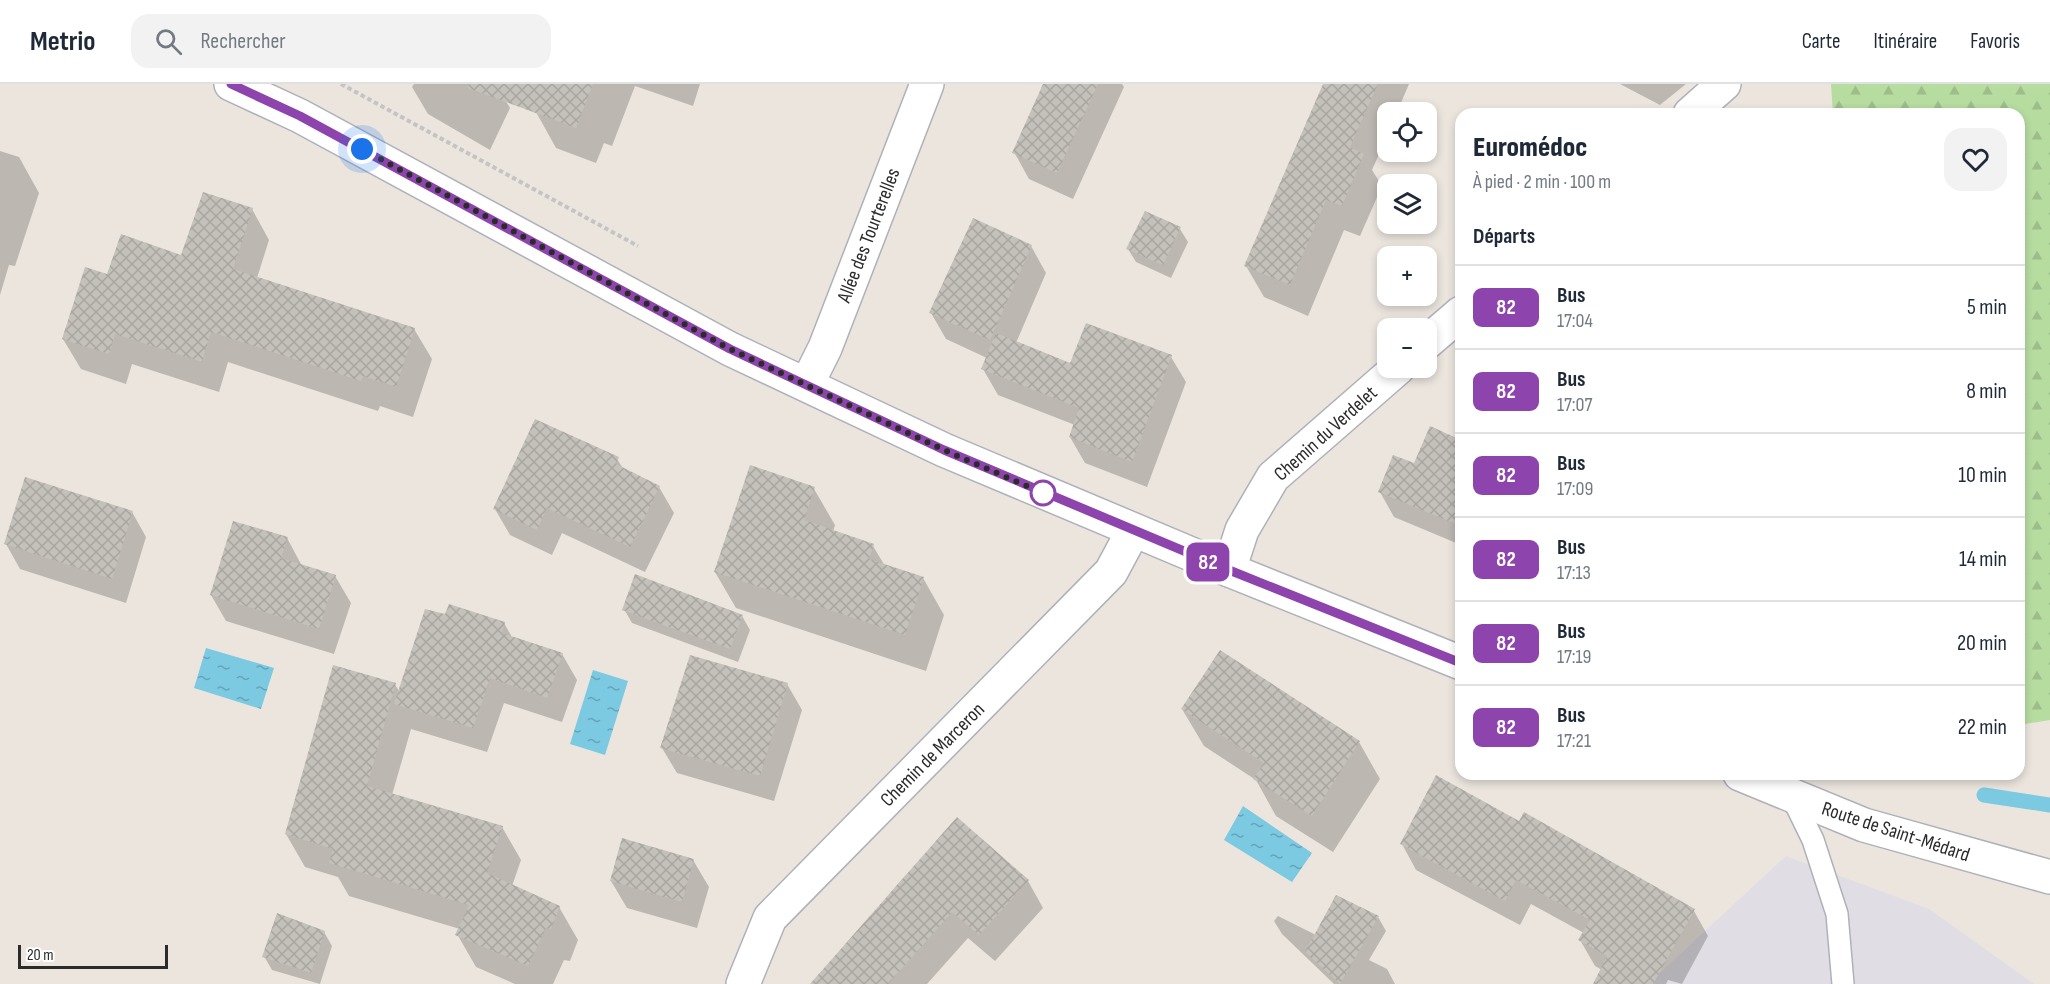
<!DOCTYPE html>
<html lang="fr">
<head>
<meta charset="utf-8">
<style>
	:root { --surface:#fff; --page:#f2f2f3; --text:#1f2937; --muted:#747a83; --line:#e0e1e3 }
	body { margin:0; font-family:"Sofia Sans Condensed",sans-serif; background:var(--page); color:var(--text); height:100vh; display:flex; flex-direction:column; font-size:22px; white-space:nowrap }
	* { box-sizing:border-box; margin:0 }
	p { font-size:20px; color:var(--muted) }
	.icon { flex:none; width:33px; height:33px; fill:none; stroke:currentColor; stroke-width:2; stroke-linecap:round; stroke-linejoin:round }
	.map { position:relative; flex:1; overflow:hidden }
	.details { position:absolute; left:1455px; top:24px; width:570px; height:672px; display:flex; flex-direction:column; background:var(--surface); border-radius:18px; box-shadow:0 3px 9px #0003 }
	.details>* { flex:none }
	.badge { padding:0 12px; border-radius:9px; font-size:21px; line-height:39px }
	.tools { position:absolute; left:1377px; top:18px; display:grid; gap:12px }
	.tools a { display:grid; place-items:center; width:60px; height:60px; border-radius:12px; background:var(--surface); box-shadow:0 3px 9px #0003; font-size:30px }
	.scale { position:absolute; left:18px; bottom:15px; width:150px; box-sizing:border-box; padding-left:6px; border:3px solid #2b2b2b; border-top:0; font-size:16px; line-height:21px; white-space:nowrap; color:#2b2b2b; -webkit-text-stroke:4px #fff; paint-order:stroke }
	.you { position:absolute; width:30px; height:30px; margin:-15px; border:4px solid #fff; border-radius:50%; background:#1a73e8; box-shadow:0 0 0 9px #1a73e833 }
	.map>.badge { position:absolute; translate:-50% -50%; box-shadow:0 0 0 3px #fff }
	h2 { padding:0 18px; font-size:22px; line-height:54px }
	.round { display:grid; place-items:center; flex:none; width:63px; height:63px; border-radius:18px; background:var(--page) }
	.head { display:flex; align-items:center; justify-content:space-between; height:102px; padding:0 18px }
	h1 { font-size:28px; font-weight:800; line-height:45px }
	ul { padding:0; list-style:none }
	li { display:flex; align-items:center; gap:18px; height:84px; padding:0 18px; border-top:2px solid var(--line) }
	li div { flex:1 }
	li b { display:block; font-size:22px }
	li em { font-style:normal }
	li .badge { min-width:66px; font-weight:700; text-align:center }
	header { display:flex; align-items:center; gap:36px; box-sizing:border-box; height:84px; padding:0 30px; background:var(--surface); border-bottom:2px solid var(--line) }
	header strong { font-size:28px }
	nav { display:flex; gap:33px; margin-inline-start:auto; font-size:21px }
	.search { width:420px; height:54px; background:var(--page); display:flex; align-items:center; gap:15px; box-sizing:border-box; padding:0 21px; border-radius:18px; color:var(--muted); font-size:22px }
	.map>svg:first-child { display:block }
</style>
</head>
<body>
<header>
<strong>Metrio</strong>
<div class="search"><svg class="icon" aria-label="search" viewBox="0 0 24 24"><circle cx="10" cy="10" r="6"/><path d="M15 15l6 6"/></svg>Rechercher</div>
<nav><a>Carte</a><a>Itinéraire</a><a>Favoris</a></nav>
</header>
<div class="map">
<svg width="2050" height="900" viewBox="0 0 2050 900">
	<defs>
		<pattern id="forest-firs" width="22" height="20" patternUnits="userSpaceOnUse" patternTransform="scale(1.5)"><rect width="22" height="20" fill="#b6dca0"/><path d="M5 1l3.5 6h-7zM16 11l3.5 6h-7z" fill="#9dbd8a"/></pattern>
		<pattern id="water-ripples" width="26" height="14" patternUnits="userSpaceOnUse" patternTransform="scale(1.5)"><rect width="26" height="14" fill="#7cc9e2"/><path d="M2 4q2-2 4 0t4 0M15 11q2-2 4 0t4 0" fill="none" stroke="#66a3b7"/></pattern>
		<pattern id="building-cross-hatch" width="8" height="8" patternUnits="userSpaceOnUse" patternTransform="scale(1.5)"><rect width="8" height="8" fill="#c4c0ba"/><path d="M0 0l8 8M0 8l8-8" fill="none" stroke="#a9a5a0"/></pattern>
	</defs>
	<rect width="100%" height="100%" fill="#ebe5de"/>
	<path fill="#e0dee4" d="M1786,772l143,53 105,75h-386z"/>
	<path fill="url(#forest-firs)" d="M1831,0h219v636l-31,5v-611h-186z"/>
	<path fill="url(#water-ripples)" d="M206,564l68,20 -13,41 -67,-21z
		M593,586l35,11 -23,74 -35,-11z
		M1243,722l69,47 -20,29 -68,-42z"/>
	<path fill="#0003" d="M414,0h82l14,24 -20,42 -62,-36 -16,-27z
		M546,0h154l-7,22 -58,-20 -23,60 -8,-3 -8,20 -40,-15 -20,-36z
		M1045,0h77l2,3 -51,112 -44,-20 -15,-27z
		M1325,0h84l-12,28h-9v22l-16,36 10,16 -22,50 -16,-6 -36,86 -44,-19 -18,-31z
		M1620,0h66l-26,21z
		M0,67l19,6 20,36 -24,73 -6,-1 -9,30z
		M252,125l17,31 -12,38 157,51 18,30 -19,58 -33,-11 -2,5 -150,-49 -9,30 -87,-28 -6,20 -45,-15 -18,-30 45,-63 74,-19z
		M1146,129l34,16 8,13 -17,36 -35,-16 -8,-13z
		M1031,162l15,27 -30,70 55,22 15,-40 85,32 15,25 -39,105 -62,-24 -15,-26 5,-12 -77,-30 -15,-26 4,-11 -41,-19 -15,-26z
		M1461,357v104l-67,-28 -14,-25 34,-27z
		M617,375l7,11 35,17 15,26 -29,59 -83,-39 -10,22 -42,-20 -15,-26z
		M814,405l21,36 -2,7 40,14 12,20 38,12 21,37 -18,56 -190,-63 -21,-36z
		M132,428l14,25 -20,66 -106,-34 -14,-25z
		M287,454l15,28 33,10 16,27 -17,51 -108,-33 -15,-26z
		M624,525l118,7 8,14 -12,32 -106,-39z
		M446,532l58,7 9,16 49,15 15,26 -15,42 -58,-19 -17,49 -76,-23 -19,66 110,32 19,33 -9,26 47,21 19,33 -8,21 -6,-1 -11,24h-38l-39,-17 -19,-33 3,-5 -111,-33 -11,-19 -33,-10 -19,-33 109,-149 5,7z
		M787,600l15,26 -28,91 -97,-28 -15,-25z
		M1182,625l177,33 21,37 -47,73 -57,-36 -20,-36 -52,-34z
		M957,735l71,62 15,27 -48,53 -27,-23 -41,46h-111l80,-98z
		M1520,740l174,87 14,25 -26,48 -14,-4 -2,4h-72l8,-14 -7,-4 -15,-26 4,-7 -53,-29 -11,21 -104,-55 -14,-26z
		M693,776l16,27 -12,41 -70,-20 -16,-27z
		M1278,832l38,19 62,-18 8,14 -17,29 18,9 8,15h-61l-52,-50 -8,-13z
		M324,848l8,14 -12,38 -48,-14 -8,-14z"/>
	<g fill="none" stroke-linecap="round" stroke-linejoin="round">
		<path stroke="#7cc9e2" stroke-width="15" d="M1984,711l66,10"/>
	</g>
	<path fill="url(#building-cross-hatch)" d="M469,0h124l-17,44 -108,-40z
		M1043,0h55l-41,89 -45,-20z
		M1323,0h55l-28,63 14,7 -22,52 -16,-6 -36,85 -46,-19z
		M203,108l50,16 -20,61 182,59 -19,59 -33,-11 -2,5 -150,-49 -9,30 -87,-28 -6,20 -47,-15 23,-72 22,7 14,-40 60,21z
		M1145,127l36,16 -18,38 -37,-16z
		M973,134l59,27 -42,95 -61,-27z
		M1086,239l86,32 -40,107 -63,-25 10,-29 -98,-39 15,-36 74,30z
		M535,335l84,38 -3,7 44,22 -30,61 -83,-39 -10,22 -44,-21z
		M1430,342l31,14v86l-83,-34 15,-37 21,8z
		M750,381l65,22 -11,33 70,24 -5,15 55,18 -19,58 -191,-63z
		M25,393l108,34 -21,68 -108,-35z
		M233,437l55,16 -7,21 55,17 -17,54 -109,-34z
		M635,490l108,41 -13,34 -108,-39z
		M449,520l56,18 -3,11 61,20 -16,45 -57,-20 -17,50 -79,-24 31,-95 20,5z
		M1220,566l140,91 -48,75 -59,-37 11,-16 -83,-54z
		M690,571l98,28 -28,93 -100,-28z
		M333,581l63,18 -29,103 136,40 -16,47 73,33 -9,23 -5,-1 -18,38 -73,-31 14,-30 -140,-42 4,-14 -48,-15z
		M1436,691l83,46 5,-9 171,97 -42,75h-60l14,-28 -29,-16 12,-20 -74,-40 -11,21 -105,-57z
		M957,733l72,63 -50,55 -27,-23 -64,72h-78z
		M622,754l72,21 -12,43 -72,-21z
		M1336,811l43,21 -39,68 -35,-32z
		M277,829l48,18 -14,42 -49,-16z"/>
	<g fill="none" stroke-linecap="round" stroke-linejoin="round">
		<defs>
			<path id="service" d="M1791,711l22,45 24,74 6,70"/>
			<path id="minor" d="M1690,30l34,-30
				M1426,259l35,-30
				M807,300l18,-36 102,-264
				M1229,486l13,-40 31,-53 125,-109
				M743,900l27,-66 341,-346 22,-41"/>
			<path id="tertiary" d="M231,0l69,32 430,233 214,101 285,120 232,93
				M1740,690l124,51 186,52"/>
		</defs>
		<use href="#service" stroke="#afb1ba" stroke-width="24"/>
		<use href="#minor" stroke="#afb1ba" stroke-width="36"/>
		<use href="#tertiary" stroke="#afb1ba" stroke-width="36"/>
		<path stroke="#c4c4c4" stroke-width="4" stroke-dasharray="4.5 3" stroke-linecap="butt" d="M341,0l297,162"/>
		<use href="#service" stroke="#fff" stroke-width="21"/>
		<use href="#minor" stroke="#fff" stroke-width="33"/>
		<use href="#tertiary" stroke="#fff" stroke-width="33"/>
	</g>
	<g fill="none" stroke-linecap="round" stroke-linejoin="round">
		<defs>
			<path id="line" d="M231,0l69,32 430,233 214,101 285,120 232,93"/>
		</defs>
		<use href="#line" stroke="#fff" stroke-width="14"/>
		<use href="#line" stroke="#8e44ad" stroke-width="9"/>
		<path stroke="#2b2b2b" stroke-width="6" stroke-dasharray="0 10.8" d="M362,65l368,200 214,101 99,43"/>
	</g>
	<circle fill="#fff" stroke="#8e44ad" stroke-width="3" cx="1043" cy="409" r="12"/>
	<g text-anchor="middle" stroke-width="6" stroke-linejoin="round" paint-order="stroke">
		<g font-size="20" fill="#2b2b2b" stroke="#fff">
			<text transform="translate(868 151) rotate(-69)" y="7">Allée des Tourterelles</text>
			<text transform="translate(1325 349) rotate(-42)" y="7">Chemin du Verdelet</text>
			<text transform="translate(932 670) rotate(-45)" y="7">Chemin de Marceron</text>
			<text transform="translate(1896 747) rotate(18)" y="7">Route de Saint-Médard</text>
		</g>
	</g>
</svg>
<div class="tools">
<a><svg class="icon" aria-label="locate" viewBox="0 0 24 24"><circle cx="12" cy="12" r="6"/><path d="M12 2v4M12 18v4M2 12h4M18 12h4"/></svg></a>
<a><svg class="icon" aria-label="layers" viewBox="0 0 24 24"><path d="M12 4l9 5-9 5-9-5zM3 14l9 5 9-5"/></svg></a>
<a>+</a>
<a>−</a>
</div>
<div class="scale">20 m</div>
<div class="you" style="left:362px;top:65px"></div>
<b class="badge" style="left:1208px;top:478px;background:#8e44ad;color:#fff">82</b>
<section class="details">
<div class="head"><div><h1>Euromédoc</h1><p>À pied · 2 min · 100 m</p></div><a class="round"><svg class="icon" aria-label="heart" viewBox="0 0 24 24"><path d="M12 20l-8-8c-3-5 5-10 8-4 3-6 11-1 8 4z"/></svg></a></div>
<h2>Départs</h2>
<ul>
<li><span class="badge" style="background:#8e44ad;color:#fff">82</span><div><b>Bus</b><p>17:04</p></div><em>5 min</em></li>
<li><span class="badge" style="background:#8e44ad;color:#fff">82</span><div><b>Bus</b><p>17:07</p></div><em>8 min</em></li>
<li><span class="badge" style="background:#8e44ad;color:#fff">82</span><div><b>Bus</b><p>17:09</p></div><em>10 min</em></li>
<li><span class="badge" style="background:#8e44ad;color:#fff">82</span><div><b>Bus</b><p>17:13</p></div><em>14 min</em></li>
<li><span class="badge" style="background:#8e44ad;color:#fff">82</span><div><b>Bus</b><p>17:19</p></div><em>20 min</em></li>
<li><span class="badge" style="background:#8e44ad;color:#fff">82</span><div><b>Bus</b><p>17:21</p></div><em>22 min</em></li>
</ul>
</section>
</div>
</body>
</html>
